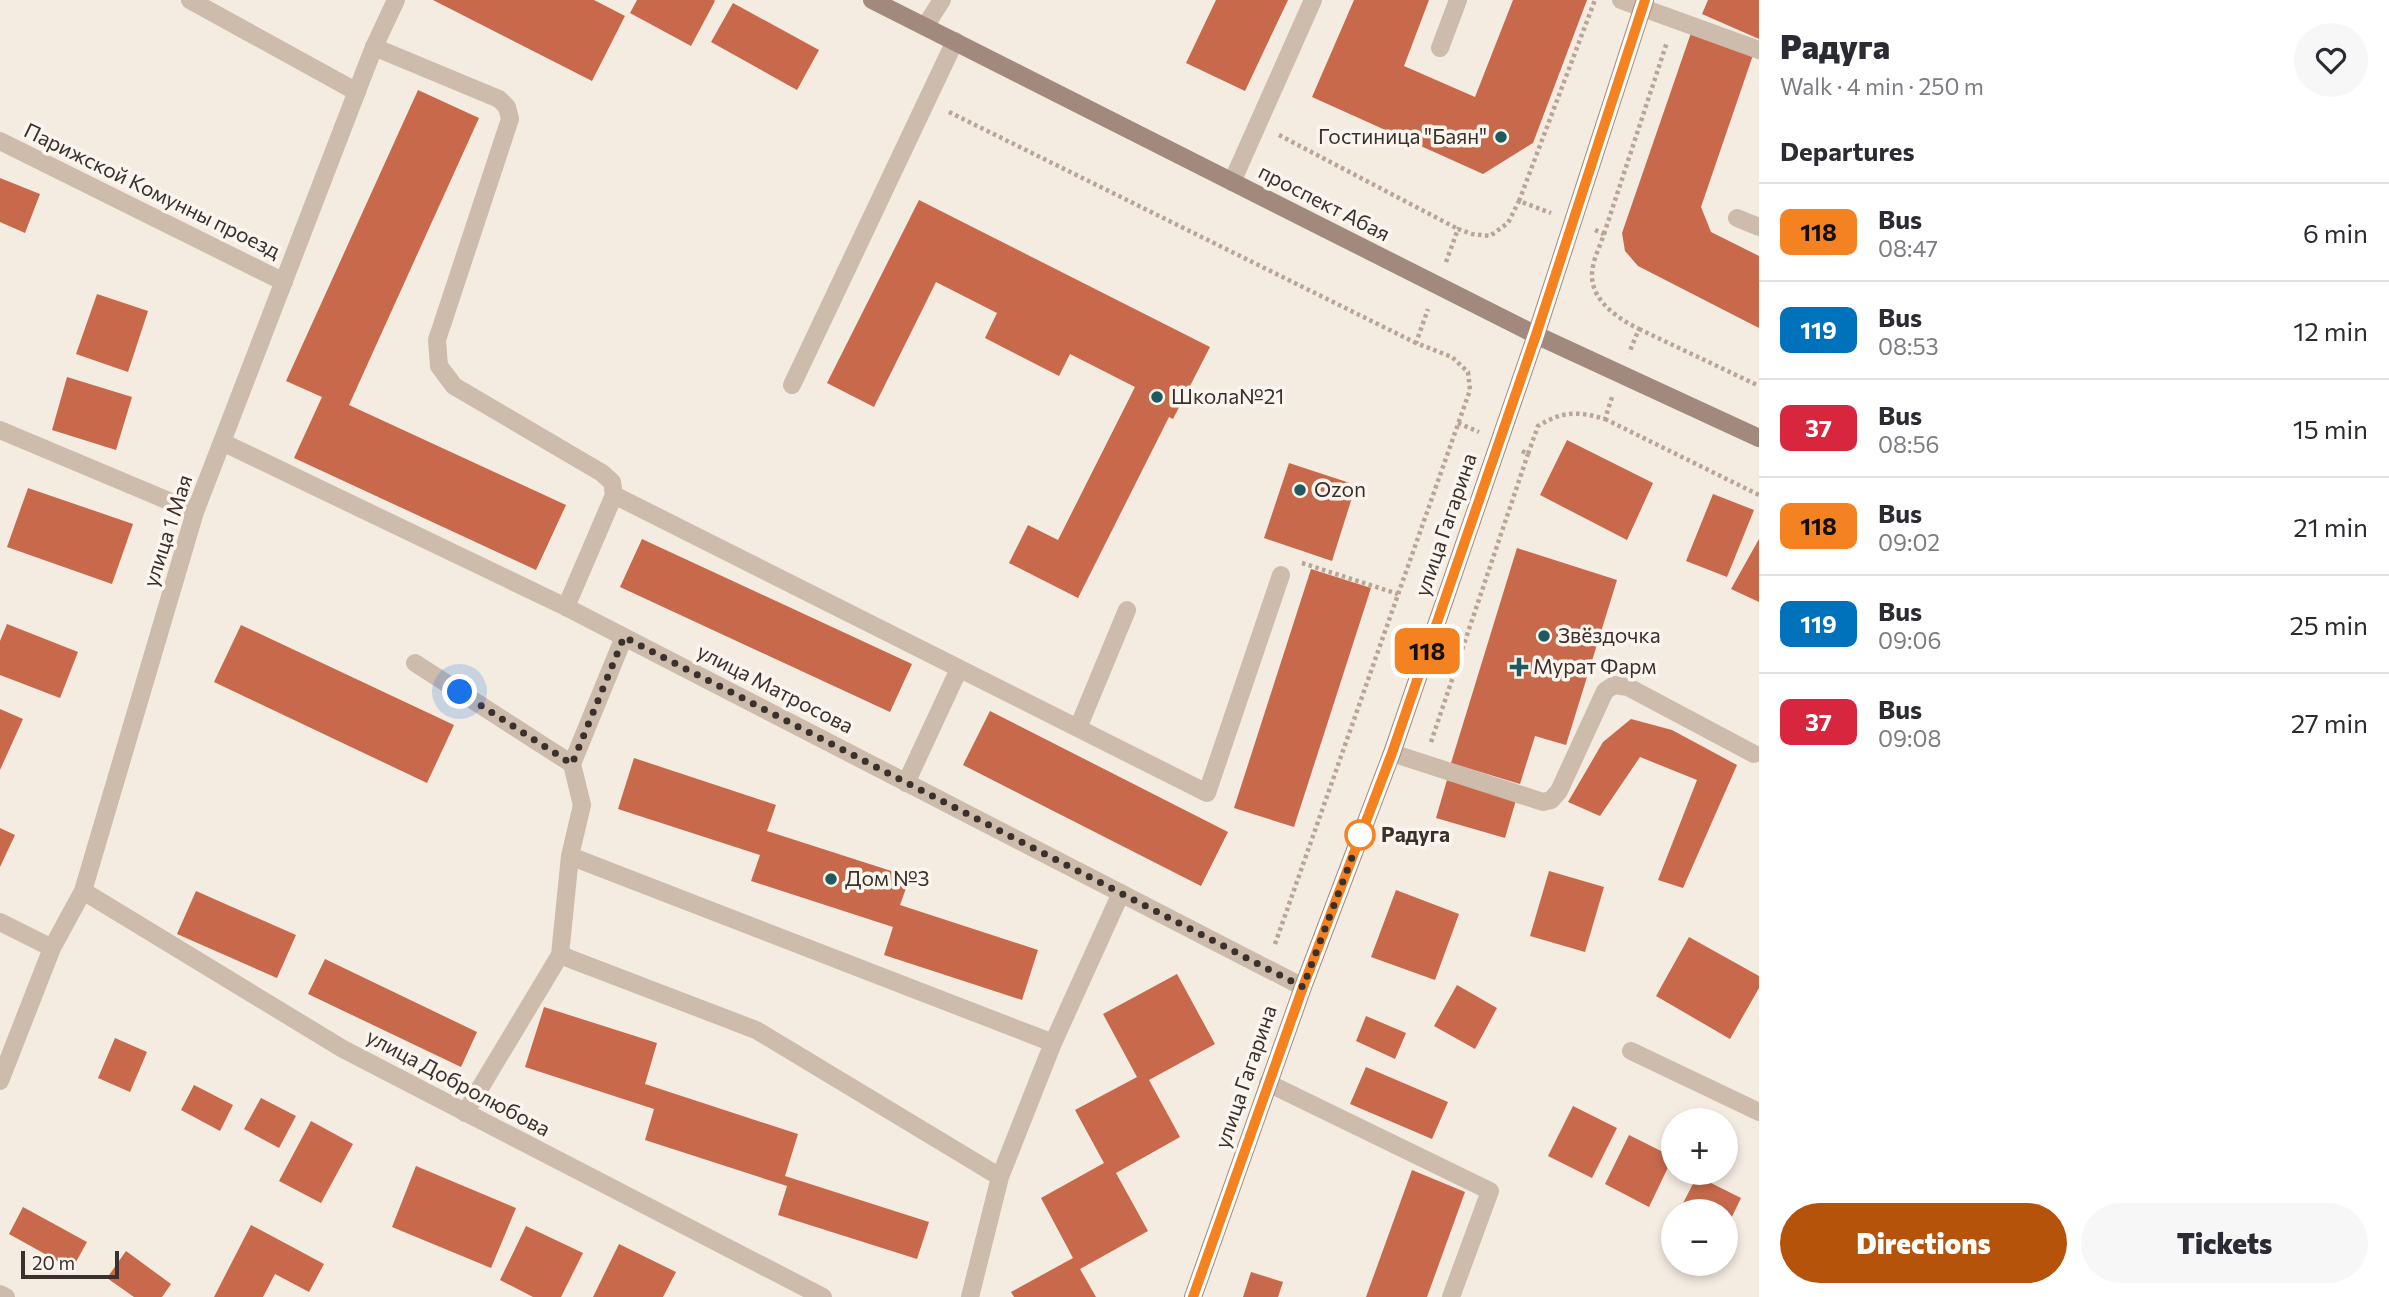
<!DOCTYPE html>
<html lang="en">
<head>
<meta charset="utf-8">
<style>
	:root { --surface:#fff; --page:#f7f7f7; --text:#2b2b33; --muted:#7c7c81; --line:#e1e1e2; --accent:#b45309 }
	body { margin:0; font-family:Commissioner,sans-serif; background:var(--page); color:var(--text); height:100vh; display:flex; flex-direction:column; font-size:26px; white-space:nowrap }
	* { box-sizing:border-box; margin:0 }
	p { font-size:23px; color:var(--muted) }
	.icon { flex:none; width:38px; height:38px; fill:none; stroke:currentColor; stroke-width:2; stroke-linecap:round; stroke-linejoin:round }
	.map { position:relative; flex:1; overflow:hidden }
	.panel { display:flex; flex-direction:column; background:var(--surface); width:630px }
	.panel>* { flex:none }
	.badge { padding:0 14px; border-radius:10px; font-size:24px; line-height:46px }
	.controls { position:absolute; left:1661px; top:1108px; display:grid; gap:14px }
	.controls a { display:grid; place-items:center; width:77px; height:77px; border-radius:50%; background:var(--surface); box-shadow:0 4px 10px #0003; font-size:35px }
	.scale { position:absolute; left:21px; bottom:18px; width:98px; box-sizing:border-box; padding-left:7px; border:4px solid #3b302b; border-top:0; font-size:19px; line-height:24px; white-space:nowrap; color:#3b302b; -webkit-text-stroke:5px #fbf5ee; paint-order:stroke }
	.you { position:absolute; width:35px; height:35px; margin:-18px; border:5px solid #fff; border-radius:50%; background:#1a73e8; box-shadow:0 0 0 10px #1a73e833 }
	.map>.badge { position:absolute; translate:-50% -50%; box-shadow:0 0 0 4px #fff }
	h2 { padding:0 21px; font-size:26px; line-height:63px }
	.round { display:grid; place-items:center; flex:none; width:74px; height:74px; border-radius:37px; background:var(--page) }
	.overview { display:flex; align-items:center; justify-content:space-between; height:119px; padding:0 21px }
	h1 { font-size:33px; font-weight:800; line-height:52px }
	.button { display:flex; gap:14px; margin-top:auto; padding:14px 21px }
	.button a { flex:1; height:80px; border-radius:42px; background:var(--accent); color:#fff; font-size:28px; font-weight:800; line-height:80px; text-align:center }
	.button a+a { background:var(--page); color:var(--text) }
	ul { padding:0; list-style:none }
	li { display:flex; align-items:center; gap:21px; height:98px; padding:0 21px; border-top:2px solid var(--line) }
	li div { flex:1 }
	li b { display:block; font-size:26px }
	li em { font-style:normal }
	li .badge { min-width:77px; font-weight:700; text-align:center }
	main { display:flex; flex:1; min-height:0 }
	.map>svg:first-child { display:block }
</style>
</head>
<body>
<main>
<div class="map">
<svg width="1759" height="1297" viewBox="0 0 1759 1297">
	<rect width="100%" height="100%" fill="#f4ebe1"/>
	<path fill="#c8694b" d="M433,0h161l31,16 -33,65z
		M637,0h77l1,1 -24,45 -61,-33z
		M1216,0h72l-43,91 -59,-28z
		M1354,0h75l-25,66 71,31 38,-97h74l-54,143 -50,31 -171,-77z
		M1708,0h51v39l-57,-25z
		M733,3l86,47 -22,40 -86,-48z
		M1691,33l62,22 -52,152 10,25 48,24v72l-121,-62 -13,-15 -3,-18z
		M418,90l61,28 -130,287 217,100 -30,65 -242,-112 28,-61 -36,-16z
		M0,178l40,16 -15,39 -25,-11z
		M919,200l291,147 -37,72 -4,-2 -91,181 -69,-35 19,-38 30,15 77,-153 -65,-33 -11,22 -74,-38 12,-25 -61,-31 -62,125 -47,-24z
		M97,294l51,17 -20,61 -52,-18z
		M67,377l65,20 -16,53 -64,-20z
		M1567,440l86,43 -26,57 -87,-45z
		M1289,463l67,22 -24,76 -68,-23z
		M28,488l105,36 -21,60 -105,-37z
		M1713,494l41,16 -27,67 -41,-16z
		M642,539l270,125 -22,48 -270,-125z
		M1759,539v63l-28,-13z
		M1517,548l100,32 -51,165 -31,-9 -15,48 -69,-21z
		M1311,569l60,19 -77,239 -60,-19z
		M7,624l71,28 -18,46 -60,-23v-34z
		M241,625l213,100 -27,58 -213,-101z
		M0,709l23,10 -23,51z
		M990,711l238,121 -27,54 -238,-121z
		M1631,719l41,11 65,35 -54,123 -25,-8 39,-100 -57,-23 -40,59 -32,-14 35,-60z
		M634,758l142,47 -9,26 143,46 -10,28 138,45 -16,50 -138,-45 9,-28 -142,-46 9,-26 -142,-46z
		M1447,780l69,20 -11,38 -69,-20z
		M0,828l15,7 -15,32z
		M1549,871l55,16 -19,65 -55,-16z
		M1396,890l63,24 -24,66 -64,-23z
		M196,891l100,44 -19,43 -100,-44z
		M1689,937l70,39v12l-29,51 -74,-43z
		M325,959l152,73 -16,35 -153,-73z
		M1177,974l38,70 -66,36 31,57 -64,36 32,58 -68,38 16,28h-82l-3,-5 62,-34 -32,-60 63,-35 -29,-53 62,-33 -34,-63z
		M1457,985l40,23 -22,41 -41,-23z
		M544,1007l113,36 -12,41 153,50 -13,42 144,46 -12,37 -139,-44 9,-29 -142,-46 9,-31 -129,-42z
		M1366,1016l40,17 -11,26 -39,-18z
		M115,1038l32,14 -17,40 -32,-14z
		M1366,1067l82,35 -16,37 -82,-35z
		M194,1085l39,20 -13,26 -39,-21z
		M261,1098l35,18 -17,32 -35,-19z
		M1573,1106l44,22 -25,50 -44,-22z
		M311,1121l42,23 -32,59 -42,-22z
		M1629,1135l44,22 -24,50 -44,-23z
		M416,1166l100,42 -25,60 -99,-41z
		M1412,1170l53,22 -38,105h-61z
		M1697,1176l44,22 -15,31v-18h-47z
		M23,1207l64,35 -15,27 -63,-35z
		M251,1225l73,39 -15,28 -34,-18 -12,23h-49z
		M526,1226l57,27 -22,44h-28l-33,-17z
		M619,1244l57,28 -13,25h-70z
		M126,1251l45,33 -9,13h-28l-27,-19z
		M1251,1272l32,10 -5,15h-35z"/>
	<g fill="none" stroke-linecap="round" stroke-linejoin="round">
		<path stroke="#b9a596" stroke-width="4.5" stroke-dasharray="3.5 3.5" stroke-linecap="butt" d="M949,112l467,231
			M1279,135l179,94
			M1519,201l76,-201
			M1595,230l9,4c-3,10 -9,21 -11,32 -7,31 22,51 46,63l-10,24
			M1604,234l63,-192
			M1446,262l12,-33 14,5 18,2 18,-13 11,-22 32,12
			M1639,329l120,57
			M1605,419l154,76
			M1458,423l21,9
			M1522,451l6,3 10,-28c24,-15 40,-15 67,-7l7,-22
			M1302,563l96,31
			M1431,742l97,-288
			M1275,944l195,-554 -2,-18 -16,-15 -36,-14 12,-34"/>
		<path stroke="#cdbbac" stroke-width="18" d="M190,0l167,92
			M1621,0l138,50
			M926,25l16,-25
			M374,47l125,52 8,8 3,12 -73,221 2,26 15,20 148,87 10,9 2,13 -48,112
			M1440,48l18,-48
			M1232,182l81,-182
			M1737,218l22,9
			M792,385l163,-344
			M614,495l593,298 74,-218
			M415,663l157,101
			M1078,728l49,-118
			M1392,753l151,49 8,-2 8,-9 46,-100 9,-6 14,2 126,67
			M906,783l53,-114
			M570,856l483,187
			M560,955l196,75 244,147
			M1268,1083l222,108 -39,106
			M465,1113l95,-158 10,-99 12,-51 -10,-41 52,-127
			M970,1297l30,-120 53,-134 68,-150"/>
		<path stroke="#cdbbac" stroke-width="18" d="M0,141l284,141
			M0,430l195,82
			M222,442l344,165 737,380
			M83,891l260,158 480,248
			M0,922l52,26
			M1631,1051l128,61
			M0,1081l52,-133 31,-57 112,-379 179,-465 22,-47
			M0,1294l6,3"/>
		<path stroke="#a18a7d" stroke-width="18" d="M872,0l664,335 223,103
			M1193,1297l110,-310 89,-234 144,-418 109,-335"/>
	</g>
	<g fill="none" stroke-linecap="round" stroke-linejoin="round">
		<defs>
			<path id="line" d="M1193,1297l110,-310 89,-234 144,-418 109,-335"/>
		</defs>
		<use href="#line" stroke="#fff" stroke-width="16"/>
		<use href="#line" stroke="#f58220" stroke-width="10"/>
		<path stroke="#3b302b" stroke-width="7" stroke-dasharray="0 12.6" d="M460,692l112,72 52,-127 679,350 59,-156 -2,4"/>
	</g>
	<g fill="#1f5a5e" stroke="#fbf5ee" stroke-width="2.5">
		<circle cx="1501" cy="137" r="7"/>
		<circle cx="1157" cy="397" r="7"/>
		<circle cx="1300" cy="490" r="7"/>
		<circle cx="1544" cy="636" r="7"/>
		<path d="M1515.5 656.5h7v7h7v7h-7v7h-7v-7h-7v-7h7z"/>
		<circle cx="831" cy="879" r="7"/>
	</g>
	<circle fill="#fff" stroke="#f58220" stroke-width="3.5" cx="1360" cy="835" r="14"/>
	<g text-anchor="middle" stroke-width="7" stroke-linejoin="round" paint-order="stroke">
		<g font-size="21" fill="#3b302b" stroke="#fbf5ee" text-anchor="start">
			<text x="1487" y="144" text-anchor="end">Гостиница "Баян"</text>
			<text x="1171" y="404">Школа№21</text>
			<text x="1314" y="497">Ozon</text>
			<text x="1558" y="643">Звёздочка</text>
			<text x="1533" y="674">Мурат Фарм</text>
			<text x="845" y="886">Дом №3</text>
		</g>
		<g font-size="21" fill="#3b302b" stroke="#fbf5ee">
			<text transform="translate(152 191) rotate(26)" y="7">Парижской Комунны проезд</text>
			<text transform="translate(1324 203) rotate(27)" y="7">проспект Абая</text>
			<text transform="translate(1446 525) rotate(-71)" y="7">улица Гагарина</text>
			<text transform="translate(168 531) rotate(-72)" y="7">улица 1 Мая</text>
			<text transform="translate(775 689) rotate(27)" y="7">улица Матросова</text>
			<text transform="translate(1246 1077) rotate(-71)" y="7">улица Гагарина</text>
			<text transform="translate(458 1083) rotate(28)" y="7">улица Добролюбова</text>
		</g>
		<g font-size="21" font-weight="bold" fill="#3b302b" stroke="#fbf5ee" text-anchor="start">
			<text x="1381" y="842">Радуга</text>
		</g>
	</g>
</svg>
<div class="controls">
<a>+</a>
<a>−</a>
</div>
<div class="scale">20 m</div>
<div class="you" style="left:460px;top:692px"></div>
<b class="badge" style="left:1427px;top:651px;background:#f58220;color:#111">118</b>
</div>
<section class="panel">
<div class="overview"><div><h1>Радуга</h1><p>Walk · 4 min · 250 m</p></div><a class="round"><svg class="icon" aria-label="heart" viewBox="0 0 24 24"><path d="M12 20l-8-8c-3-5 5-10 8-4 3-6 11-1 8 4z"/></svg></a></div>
<h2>Departures</h2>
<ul>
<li><span class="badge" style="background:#f58220;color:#111">118</span><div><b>Bus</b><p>08:47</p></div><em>6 min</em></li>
<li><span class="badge" style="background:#0072bc;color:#fff">119</span><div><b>Bus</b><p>08:53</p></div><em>12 min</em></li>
<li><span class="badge" style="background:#d7263d;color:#fff">37</span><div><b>Bus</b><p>08:56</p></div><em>15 min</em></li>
<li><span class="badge" style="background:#f58220;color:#111">118</span><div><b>Bus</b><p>09:02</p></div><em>21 min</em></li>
<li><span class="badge" style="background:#0072bc;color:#fff">119</span><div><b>Bus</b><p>09:06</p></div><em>25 min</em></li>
<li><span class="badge" style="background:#d7263d;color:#fff">37</span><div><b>Bus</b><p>09:08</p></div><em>27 min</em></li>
</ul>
<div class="button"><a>Directions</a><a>Tickets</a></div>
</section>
</main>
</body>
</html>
